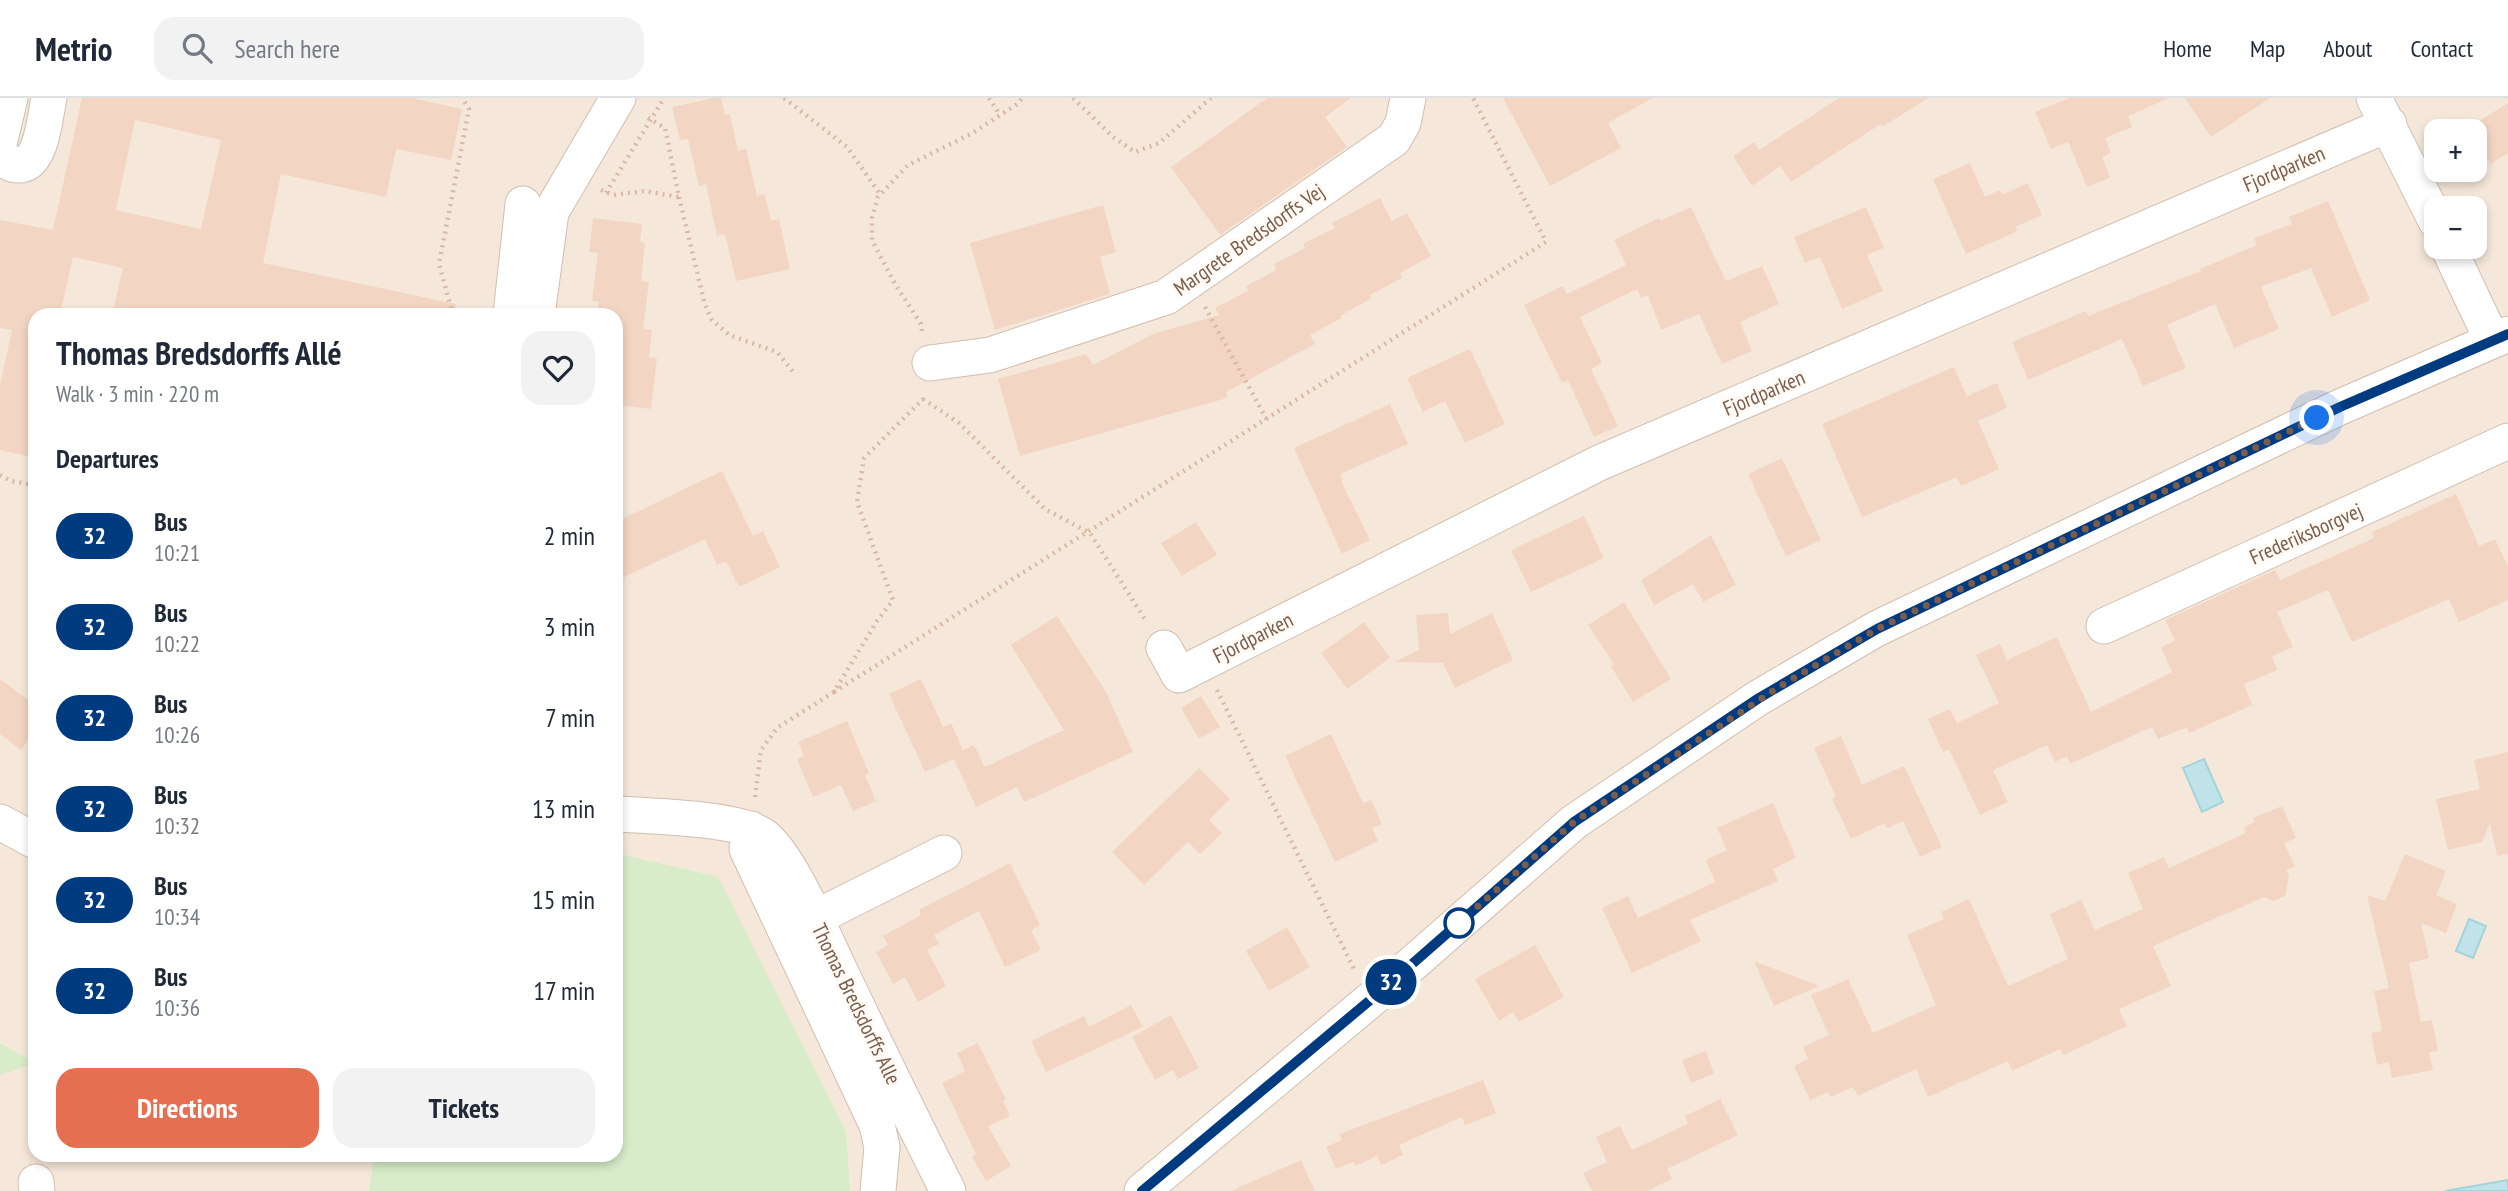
<!DOCTYPE html>
<html lang="en">
<head>
<meta charset="utf-8">
<style>
	:root { --surface:#fff; --page:#f2f2f3; --text:#1f2937; --muted:#747a83; --line:#e0e1e3; --accent:#e76f51 }
	body { margin:0; font-family:"PT Sans Narrow",sans-serif; background:var(--page); color:var(--text); height:100vh; display:flex; flex-direction:column; font-size:26px; white-space:nowrap }
	* { box-sizing:border-box; margin:0 }
	p { font-size:23px; color:var(--muted) }
	.icon { flex:none; width:38px; height:38px; fill:none; stroke:currentColor; stroke-width:2; stroke-linecap:round; stroke-linejoin:round }
	.map { position:relative; flex:1; overflow:hidden }
	.sheet { position:absolute; left:28px; top:210px; width:595px; height:854px; display:flex; flex-direction:column; background:var(--surface); border-radius:21px; box-shadow:0 4px 10px #0003 }
	.sheet>* { flex:none }
	.badge { padding:0 14px; border-radius:23px; font-size:24px; line-height:46px }
	.controls { position:absolute; left:2424px; top:21px; display:grid; gap:14px }
	.controls a { display:grid; place-items:center; width:63px; height:63px; border-radius:14px; background:var(--surface); box-shadow:0 4px 10px #0003; font-size:35px }
	.you { position:absolute; width:35px; height:35px; margin:-18px; border:5px solid #fff; border-radius:50%; background:#1a73e8; box-shadow:0 0 0 10px #1a73e833 }
	.map>.badge { position:absolute; translate:-50% -50%; box-shadow:0 0 0 4px #fff }
	h2 { padding:0 28px; font-size:26px; line-height:63px }
	.round { display:grid; place-items:center; flex:none; width:74px; height:74px; border-radius:21px; background:var(--page) }
	.overview { display:flex; align-items:center; justify-content:space-between; height:119px; padding:0 28px }
	h1 { font-size:33px; font-weight:600; line-height:52px }
	.button { display:flex; gap:14px; margin-top:auto; padding:14px 28px }
	.button a { flex:1; height:80px; border-radius:21px; background:var(--accent); color:#fff; font-size:28px; font-weight:600; line-height:80px; text-align:center }
	.button a+a { background:var(--page); color:var(--text) }
	ul { padding:0; list-style:none }
	li { display:flex; align-items:center; gap:21px; height:91px; padding:0 28px }
	li div { flex:1 }
	li b { display:block; font-size:26px }
	li em { font-style:normal }
	li .badge { min-width:77px; font-weight:700; text-align:center }
	header { display:flex; align-items:center; gap:42px; box-sizing:border-box; height:98px; padding:0 35px; background:var(--surface); border-bottom:2px solid var(--line) }
	header strong { font-size:33px }
	nav { display:flex; gap:38px; margin-inline-start:auto; font-size:24px }
	.search { width:490px; height:63px; background:var(--page); display:flex; align-items:center; gap:18px; box-sizing:border-box; padding:0 24px; border-radius:21px; color:var(--muted); font-size:26px }
	.map>svg:first-child { display:block }
</style>
</head>
<body>
<header>
<strong>Metrio</strong>
<div class="search"><svg class="icon" aria-label="search" viewBox="0 0 24 24"><circle cx="10" cy="10" r="6"/><path d="M15 15l6 6"/></svg>Search here</div>
<nav><a>Home</a><a>Map</a><a>About</a><a>Contact</a></nav>
</header>
<div class="map">
<svg width="2508" height="1093" viewBox="0 0 2508 1093">
	<rect width="100%" height="100%" fill="#fdf6ec"/>
	<path fill="#f5e8da" fill-rule="evenodd" d="M0,0h2508v1082l-63,11h-2445zM2436,33h38v39h-38zM2436,110h38v39h-38zM35,217h581v840h-581z"/>
	<path fill="#d8ecc9" d="M616,755l102,24 128,255 4,59h-481l5,-36h242z
		M0,945l35,20 -35,12z"/>
	<path fill="#bfe3e8" stroke="#a5d3da" stroke-width="2" d="M2204,661l19,43 -21,10 -19,-44z
		M2469,821l17,7 -13,32 -17,-7z
		M2508,1082v11h-63z"/>
	<path fill="#f3d5c3" fill-rule="evenodd" d="M82,0h330l50,11 -11,51 -55,-11 -10,48 -105,-23 -18,89 193,41 -1,11h-343l11,-47 -50,-11 -13,58h-25v143l-35,-8v-65l12,-55 -12,-2v-108l53,10zM135,22l86,20 -20,89 -85,-19z
		M714,0h7l4,17 5,-1 8,37 8,-2 11,47 8,-2 6,27 8,-2 11,50 -54,12 -11,-47 -8,2 -11,-52 -7,2 -11,-47 -8,1 -8,-33z
		M1267,0h84l-26,19 22,30 -127,88 -49,-68z
		M1503,0h150l-45,25 13,25 -71,38z
		M1839,0h89l-46,29 -1,-3 -90,58 -11,-16 -28,20 -19,-30 21,-14 5,8z
		M2069,0h100l-41,18 4,11 -27,11 6,15 -9,4 8,21 -23,9 -19,-45 -17,7 -16,-37z
		M2185,0h85l-59,39z
		M2508,5v50l-17,11 -17,-26v-7h-4l-2,-3z
		M1970,65l15,34 15,-7 2,5 26,-12 14,32 -27,12 3,4 -52,23 -33,-75z
		M1380,100l12,23 15,-8 24,43 -31,17 2,5 -32,17 2,3 -32,18 2,2 -32,17 5,9 -89,48 1,6 -207,58 -22,-77 88,-25 7,11 60,-31 66,-19 -4,-7 33,-17 -2,-5 30,-16 -2,-6 31,-16 -2,-4 32,-16 -3,-5z
		M2328,103l42,99 -38,17 -21,-49 -50,19 18,42 -45,19 -19,-44 -48,21 19,43 -43,18 -21,-47 -94,41 -16,-38 74,-31 2,5 113,-45 -1,-2 57,-24 -3,-7 38,-14 -3,-7z
		M1103,107l13,47 -16,5 10,37 -115,36 -25,-87z
		M1691,109l35,74 36,-15 17,38 -39,18 12,29 -30,13 -23,-50 -38,16 -13,-35 -7,3 -4,-9 -57,28 22,46 -11,6 27,57 -24,11 -26,-57 -6,3 -38,-78 39,-19 4,8 59,-29 -12,-25 45,-22 1,3z
		M1866,109l18,41 -17,7 16,36 -41,18 -22,-52 -15,6 -11,-26z
		M593,120l49,6 -2,18 5,1 -4,38 8,1 -6,47 9,1 -3,27 8,1 -6,51 -35,-4v-90h-19l2,-13 -7,-1 6,-48 -9,-1z
		M1470,251l35,75 -40,19 -20,-42 -22,11 -16,-34z
		M1954,269l13,29 30,-13 10,25 -29,13 21,48 -38,17 -4,-9 -95,40 -40,-93z
		M1390,306l18,40 -68,30 3,6 -2,1 29,59 -28,14 -48,-106z
		M1782,360l39,82 -35,16 -38,-82z
		M722,373l31,65 10,-5 17,36 -41,20 -13,-26 -9,4 -12,-26 -89,42v-59z
		M2456,396l23,52 16,-7 13,28v33l-49,22 -10,-23 -97,43 -24,-52 -51,22 16,35 -21,9 5,14 -33,14 8,21 -63,28 -2,-6 -29,12 -6,-12 -82,37 -3,-8 -12,6 -8,-17 -54,25 15,32 -28,13 -31,-66 -6,3 -15,-33 22,-10 7,14 42,-20 -23,-48 24,-11 7,16 50,-23 34,75 81,-40 -11,-25 14,-6 -10,-21 110,-50 5,10 94,-42 -2,-6z
		M1584,418l20,42 -73,34 -20,-42z
		M1196,424l21,33 -35,21 -21,-33z
		M1711,437l25,50 -33,17 -10,-18 -39,21 -13,-25z
		M1624,504l47,77 -38,23 -22,-36 3,-2 -26,-39z
		M1448,515l2,21 42,-21 21,47 -58,28 -12,-25 -48,-1 24,-12 -3,-35z
		M1057,518l49,76 27,60 -109,50 -7,-15 -41,20 -22,-48 -29,13 -36,-78 32,-15 22,48 8,-4 12,27 11,-5 11,22 79,-37 -53,-85z
		M1364,524l26,36 -43,31 -26,-36z
		M0,581l35,26v26l-14,19 -21,-16z
		M1201,598l19,31 -21,12 -18,-31z
		M847,623l22,52 -4,2 11,26 -23,10 -12,-26 -28,12 -16,-38 7,-3 -6,-14z
		M1331,636l32,69 8,-3 11,24 -10,4 6,13 -43,21 -50,-106z
		M1841,638l21,49 42,-19 38,81 -22,10 -17,-36 -16,7 -2,-5 -34,16 -19,-40 4,-2 -22,-49z
		M2508,654v102l-11,2 -7,-33 -8,19 -34,8 -12,-51 44,-10 -6,-29z
		M1199,670l31,31 -21,21 13,13 -22,21 -12,-12 -44,43 -32,-33z
		M1773,705l23,55 -23,11 5,12 -88,39 11,21 -69,32 -30,-65 26,-12 10,22 77,-36 -9,-22 21,-10 -10,-22z
		M2282,708l14,32 -12,5 11,23 -9,4 3,6 -4,20 -12,5 -9,-4 -111,49 18,40 -52,23 8,17 -64,29 -3,-6 -48,22 -4,-10 -80,36 -12,-28 -58,27 -5,-9 -23,10 -2,-5 -18,8 -16,-34 14,-7 -5,-12 26,-12 -18,-40 37,-16 25,54 63,-28 -29,-70 37,-16 -3,-7 28,-13 39,87 60,-27 -18,-45 31,-14 14,30 48,-21 -15,-36 36,-16 5,11 77,-35 -2,-6 11,-5 -2,-4z
		M2405,756l41,17 -10,24 21,9 -11,29 -25,-10 8,35 -20,5 12,59 11,-2 6,31 -9,1 4,18 -41,8 -3,-16 -12,3 -6,-32 11,-2 -8,-40 15,-3 -22,-93 18,6z
		M1010,765l30,62 -9,5 10,20 -36,17 -26,-56 -45,24 5,9 -12,6 19,36 -28,16 -13,-25 -12,7 -17,-32 12,-7 -5,-9 38,-21 -2,-5z
		M1287,829l23,40 -41,24 -23,-40z
		M1535,847l29,52 -45,25 -6,-10 -14,9 -24,-42z
		M1754,863l65,25 -45,20z
		M1131,907l12,22 -97,45 -15,-31 53,-25 5,11z
		M1171,917l28,53 -21,11 -5,-9 -18,10 -23,-43z
		M978,945l28,57 -3,1 7,15 -22,10 23,40 -25,15 -14,-24 4,-3 -34,-71 23,-12 -8,-18z
		M1706,953l8,23 -23,9 -9,-23z
		M1483,982l13,33 -31,12 -3,-8 -63,28 4,10 -22,10 -4,-9 -22,10 -2,-4 -17,7 -10,-22 16,-7 -3,-6z
		M1720,1001l18,36 -71,34 5,10 -25,12h-55l-9,-18 24,-11 -11,-25 24,-11 12,24 56,-26 -3,-8z
		M1301,1062l14,31h-84z"/>
	<g fill="none" stroke-linecap="round" stroke-linejoin="round">
		<defs>
			<path id="minor" d="M2374,0l62,123
				M0,42l10,-42
				M0,53c4,9 10,15 21,14 21,-3 24,-49 28,-67
				M2448,149l44,93
				M511,217l12,-111
				M537,217l14,-103 67,-114
				M930,265l60,-8 176,-58 228,-158 9,-16 5,-25
				M2104,528l404,-185
				M1164,550l15,27 420,-212 790,-339
				M616,716c35,2 119,4 146,21 27,17 65,109 81,142 34,71 69,143 105,214
				M0,724l35,19
				M751,731l-4,20 130,276 5,22 -4,44
				M795,830l149,-75
				M36,1084l1,9
				M1142,1093l245,-205 187,-164 184,-124 118,-69 464,-222 168,-73"/>
		</defs>
		<use href="#minor" stroke="#d1beb0" stroke-width="37"/>
		<path stroke="#d9b8a5" stroke-width="4.5" stroke-dasharray="2 5" stroke-linecap="butt" d="M784,0l63,49 33,47
			M989,0l11,17
			M1073,0l40,39 22,15 24,-9 52,-45
			M601,92l13,5 30,-4 35,6 -14,-69 -20,-12
			M606,95l58,-95
			M679,99l26,108 7,15 17,15 48,17 18,22
			M1205,209l62,113
			M453,217l-14,-51 30,-155 -7,-11
			M922,233l-1,-7 -26,-40 -23,-44v-22l6,-21 30,-32 63,-31 48,-31 3,-5
			M923,301l36,24 86,86 45,24 56,88
			M0,377l11,6 24,4
			M1217,592l138,281
			M834,594l712,-450 -73,-144
			M755,699l6,-47 16,-22 57,-36 43,-71 16,-21 -36,-98 7,-44 59,-59v-5"/>
		<use href="#minor" stroke="#fff" stroke-width="35"/>
	</g>
	<g fill="none" stroke-linecap="round" stroke-linejoin="round">
		<defs>
			<path id="line" d="M1142,1093l245,-205 187,-164 185,-124 118,-69 463,-222 168,-73"/>
		</defs>
		<use href="#line" stroke="#fff" stroke-width="16"/>
		<use href="#line" stroke="#003b80" stroke-width="10"/>
		<path stroke="#7a5c4d" stroke-width="7" stroke-dasharray="0 12.6" d="M1459,825l115,-101 208,-137 95,-56 440,-211"/>
	</g>
	<circle fill="#fff" stroke="#003b80" stroke-width="3.5" cx="1459" cy="825" r="14"/>
	<g text-anchor="middle" stroke-width="6" stroke-linejoin="round" paint-order="stroke">
		<g font-size="21" fill="#7a5c4d" stroke="#fffaf3">
			<text transform="translate(2284 71) rotate(-23)" y="7">Fjordparken</text>
			<text transform="translate(1249 142) rotate(-35)" y="7">Margrete Bredsdorffs Vej</text>
			<text transform="translate(1764 295) rotate(-23)" y="7">Fjordparken</text>
			<text transform="translate(2306 436) rotate(-24)" y="7">Frederiksborgvej</text>
			<text transform="translate(1253 540) rotate(-27)" y="7">Fjordparken</text>
			<text transform="translate(856 906) rotate(64)" y="7">Thomas Bredsdorffs Alle</text>
		</g>
	</g>
</svg>
<div class="controls">
<a>+</a>
<a>−</a>
</div>
<div class="you" style="left:2317px;top:320px"></div>
<b class="badge" style="left:1391px;top:884px;background:#003b80;color:#fff">32</b>
<section class="sheet">
<div class="overview"><div><h1>Thomas Bredsdorffs Allé</h1><p>Walk · 3 min · 220 m</p></div><a class="round"><svg class="icon" aria-label="heart" viewBox="0 0 24 24"><path d="M12 20l-8-8c-3-5 5-10 8-4 3-6 11-1 8 4z"/></svg></a></div>
<h2>Departures</h2>
<ul>
<li><span class="badge" style="background:#003b80;color:#fff">32</span><div><b>Bus</b><p>10:21</p></div><em>2 min</em></li>
<li><span class="badge" style="background:#003b80;color:#fff">32</span><div><b>Bus</b><p>10:22</p></div><em>3 min</em></li>
<li><span class="badge" style="background:#003b80;color:#fff">32</span><div><b>Bus</b><p>10:26</p></div><em>7 min</em></li>
<li><span class="badge" style="background:#003b80;color:#fff">32</span><div><b>Bus</b><p>10:32</p></div><em>13 min</em></li>
<li><span class="badge" style="background:#003b80;color:#fff">32</span><div><b>Bus</b><p>10:34</p></div><em>15 min</em></li>
<li><span class="badge" style="background:#003b80;color:#fff">32</span><div><b>Bus</b><p>10:36</p></div><em>17 min</em></li>
</ul>
<div class="button"><a>Directions</a><a>Tickets</a></div>
</section>
</div>
</body>
</html>
